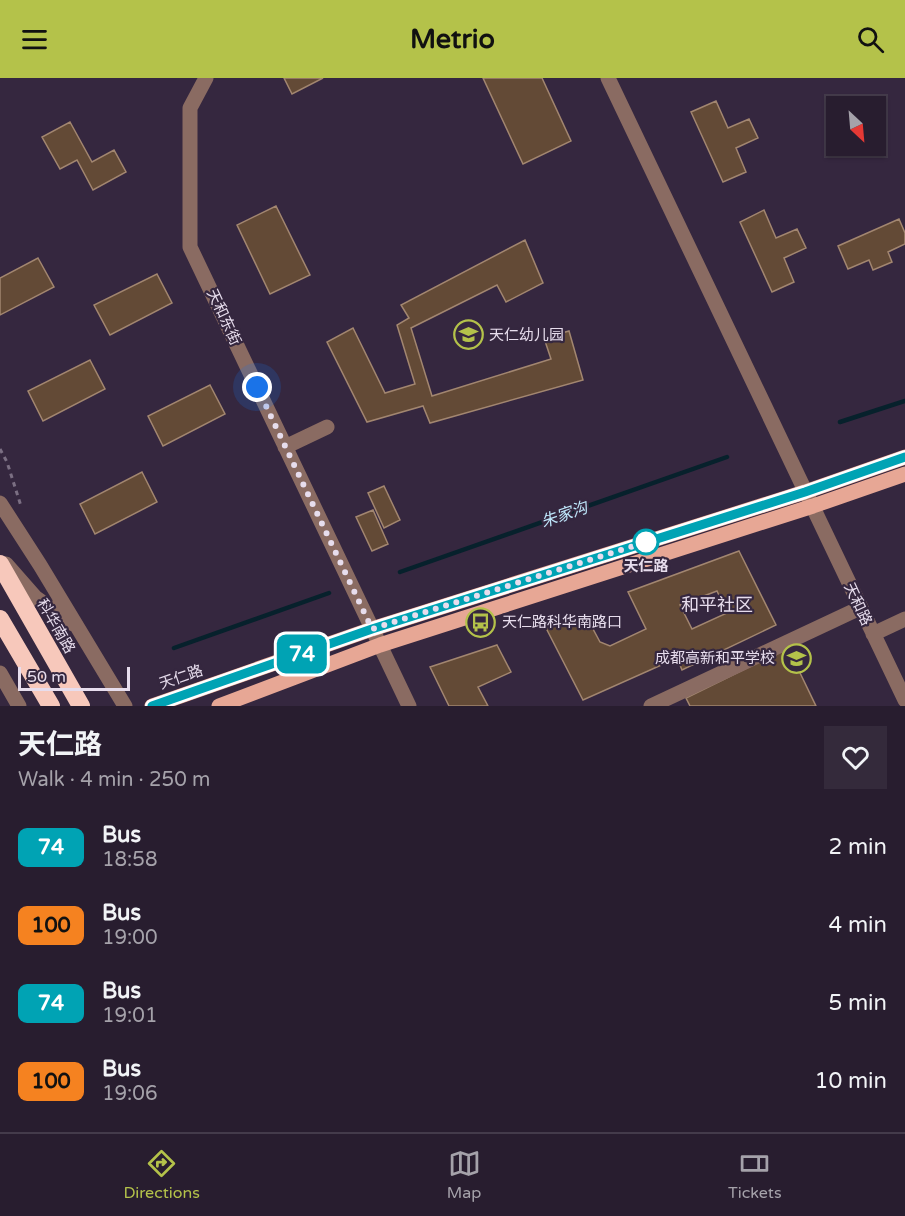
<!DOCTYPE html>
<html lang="en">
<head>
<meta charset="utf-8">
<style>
	:root { --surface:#281d2f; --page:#342a3b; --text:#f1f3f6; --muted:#a5a2aa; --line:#443b4b; --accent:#b4c24a }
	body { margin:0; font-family:"Varela Round","Noto Sans SC",sans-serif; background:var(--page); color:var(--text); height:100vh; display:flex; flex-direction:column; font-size:22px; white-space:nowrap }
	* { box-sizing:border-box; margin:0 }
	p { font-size:20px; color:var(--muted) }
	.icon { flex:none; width:33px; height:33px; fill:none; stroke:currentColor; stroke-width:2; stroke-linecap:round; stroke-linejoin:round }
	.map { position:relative; height:628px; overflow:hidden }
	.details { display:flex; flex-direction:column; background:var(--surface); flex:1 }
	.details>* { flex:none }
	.badge { padding:0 12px; border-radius:9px; font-size:21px; line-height:39px }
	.needle { width:39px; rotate:154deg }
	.buttons { position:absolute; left:826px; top:18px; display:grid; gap:12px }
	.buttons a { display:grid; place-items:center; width:60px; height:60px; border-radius:0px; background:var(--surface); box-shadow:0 2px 4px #0004,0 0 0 2px var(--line); font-size:30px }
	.scale { position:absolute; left:18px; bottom:15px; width:112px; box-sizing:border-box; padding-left:6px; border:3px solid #e7dded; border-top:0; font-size:16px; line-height:21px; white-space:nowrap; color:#e7dded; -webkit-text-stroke:4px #35273f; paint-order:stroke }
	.you { position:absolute; width:30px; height:30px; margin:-15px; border:4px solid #fff; border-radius:50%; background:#1a73e8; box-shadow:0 0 0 9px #1a73e833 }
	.map>.badge { position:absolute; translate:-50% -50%; box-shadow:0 0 0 3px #fff }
	.round { display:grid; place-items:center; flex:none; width:63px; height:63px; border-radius:0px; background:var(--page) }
	.head { display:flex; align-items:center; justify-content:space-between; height:102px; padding:0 18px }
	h1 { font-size:28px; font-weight:700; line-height:45px }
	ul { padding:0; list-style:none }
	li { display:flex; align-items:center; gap:18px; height:78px; padding:0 18px }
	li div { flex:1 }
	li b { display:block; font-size:22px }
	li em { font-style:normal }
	li .badge { min-width:66px; font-weight:700; text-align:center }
	header { display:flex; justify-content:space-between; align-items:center; height:78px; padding:0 18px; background:var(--accent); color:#111; font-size:27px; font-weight:700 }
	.menu { display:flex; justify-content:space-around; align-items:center; height:84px; border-top:2px solid var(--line); background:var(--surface); font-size:16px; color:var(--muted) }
	.menu a { display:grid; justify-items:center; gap:3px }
	.menu .current { color:var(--accent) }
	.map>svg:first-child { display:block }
</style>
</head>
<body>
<header><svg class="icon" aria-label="menu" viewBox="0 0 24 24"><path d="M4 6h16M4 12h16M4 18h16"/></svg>Metrio<svg class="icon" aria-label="search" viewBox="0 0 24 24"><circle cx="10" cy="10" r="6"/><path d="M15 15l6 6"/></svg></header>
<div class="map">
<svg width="905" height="628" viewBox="0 0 905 628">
	<rect width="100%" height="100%" fill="#35273f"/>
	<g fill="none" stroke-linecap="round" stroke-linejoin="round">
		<path stroke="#07212c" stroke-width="4.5" d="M840,344l65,-21
			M400,494l327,-115
			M174,570l155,-55"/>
	</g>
	<path fill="#634a36" stroke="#a28670" stroke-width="1.5" fill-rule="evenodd" d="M284,0h39l-31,16z
		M483,0h59l29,63 -48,23z
		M716,23l12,27 21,-9 9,19 -22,10 10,24 -23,10 -32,-70z
		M70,44l22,40 22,-12 12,22 -33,18 -16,-30 -17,9 -18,-32z
		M276,128l34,69 -40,19 -33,-69z
		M764,132l12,28 21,-9 9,19 -22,10 10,24 -22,10 -32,-70z
		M899,141l6,14v11l-17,8 4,10 -19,8 -4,-10 -21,9 -10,-23z
		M525,162l18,43 -37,19 -9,-17 -86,43 21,68 119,-37 -7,-21 25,-7 14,49 -153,43 -7,-17 -56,16 -40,-80 26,-14 32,65 30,-9 -18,-59 12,-7 -8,-13z
		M38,180l16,29 -54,28v-37z
		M157,196l15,29 -62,32 -16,-30z
		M90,282l15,29 -62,32 -15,-30z
		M210,307l15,29 -62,32 -15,-30z
		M142,394l15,30 -62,32 -15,-30z
		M384,408l16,34 -16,8 -16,-35z
		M373,432l15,34 -16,7 -16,-34z
		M739,473l37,74 -94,45 -5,-12 -94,42 -37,-72 40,-12 14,26 10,4 36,-17 -18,-37zM717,513l10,22 -35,16 -12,-24z
		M497,567l14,27 -33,15 10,19h-39l-19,-39z
		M788,570l28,58h-126l-4,-8z"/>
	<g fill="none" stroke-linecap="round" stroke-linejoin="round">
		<path stroke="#7b6f83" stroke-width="3" stroke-dasharray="4.5 4.5" stroke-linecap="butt" d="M0,371l7,13 14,44"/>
		<path stroke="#8a6b62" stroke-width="15" d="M206,0l-16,30v139l219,459
			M608,0l297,622
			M285,369l42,-20
			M0,425l40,62 85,141
			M6,486l29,33 38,27
			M873,556l32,-15
			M0,595l19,33
			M651,628l209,-98"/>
		<path stroke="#e7a795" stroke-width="15" d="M152,628l220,-77 433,-137 100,-35
			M219,628l161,-61 433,-139 92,-32"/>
		<path stroke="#f7c8bb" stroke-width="18" d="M0,486l81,142
			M0,541l51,87"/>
	</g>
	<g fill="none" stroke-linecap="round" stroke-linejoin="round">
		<defs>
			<path id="line" d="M152,628l220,-77 433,-137 100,-35"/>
		</defs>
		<use href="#line" stroke="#fff" stroke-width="14"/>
		<use href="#line" stroke="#00a3b4" stroke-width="9"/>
		<path stroke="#e7dded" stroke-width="6" stroke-dasharray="0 10.8" d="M257,309l115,242 274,-87"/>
	</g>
	<defs>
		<symbol id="school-ring" viewBox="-11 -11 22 22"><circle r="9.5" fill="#35273f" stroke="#b4c24a" stroke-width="1.5"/><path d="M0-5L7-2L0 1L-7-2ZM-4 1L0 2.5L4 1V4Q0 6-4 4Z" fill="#b4c24a"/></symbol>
		<symbol id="bus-ring" viewBox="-11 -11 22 22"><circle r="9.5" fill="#35273f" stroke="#b4c24a" stroke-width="1.5"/><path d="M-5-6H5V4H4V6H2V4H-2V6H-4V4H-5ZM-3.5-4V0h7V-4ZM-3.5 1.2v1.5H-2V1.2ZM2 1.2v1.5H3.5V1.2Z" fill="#b4c24a"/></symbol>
	</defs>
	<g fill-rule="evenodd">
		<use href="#school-ring" x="452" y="240" width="33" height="33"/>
		<use href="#bus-ring" x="464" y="528" width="33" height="33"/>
		<use href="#school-ring" x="780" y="564" width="33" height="33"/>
	</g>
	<circle fill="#fff" stroke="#00a3b4" stroke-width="3" cx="646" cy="464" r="12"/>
	<g text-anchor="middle" stroke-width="4.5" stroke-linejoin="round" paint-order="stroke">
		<g font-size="15" fill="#e7dded" stroke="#35273f">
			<text transform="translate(224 239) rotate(65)" y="5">天和东街</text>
			<text transform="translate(858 526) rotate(65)" y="5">天和路</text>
			<text transform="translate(56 548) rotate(60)" y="5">科华南路</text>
			<text transform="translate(181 599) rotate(-19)" y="5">天仁路</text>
		</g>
		<g font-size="15" fill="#e7dded" stroke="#35273f" text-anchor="start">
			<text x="489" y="262">天仁幼儿园</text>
			<text x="502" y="549">天仁路科华南路口</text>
			<text x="775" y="585" text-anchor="end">成都高新和平学校</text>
		</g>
		<g font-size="15" font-weight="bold" fill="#e7dded" stroke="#35273f">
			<text x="646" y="493">天仁路</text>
		</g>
		<g font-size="16" font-style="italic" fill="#bfe7fb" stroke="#35273f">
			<text transform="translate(564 436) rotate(-19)" y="6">朱家沟</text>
		</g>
		<g font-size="18" fill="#e7dded" stroke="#35273f">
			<text x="717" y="533">和平社区</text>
		</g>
	</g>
</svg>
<div class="buttons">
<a><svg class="needle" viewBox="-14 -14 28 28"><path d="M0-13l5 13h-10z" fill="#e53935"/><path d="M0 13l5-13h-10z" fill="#a5a2aa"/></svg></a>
</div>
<div class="scale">50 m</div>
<div class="you" style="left:257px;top:309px"></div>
<b class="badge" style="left:302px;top:576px;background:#00a3b4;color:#fff">74</b>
</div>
<section class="details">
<div class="head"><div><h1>天仁路</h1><p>Walk · 4 min · 250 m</p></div><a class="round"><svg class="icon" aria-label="heart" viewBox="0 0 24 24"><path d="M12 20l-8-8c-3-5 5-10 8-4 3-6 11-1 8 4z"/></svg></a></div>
<ul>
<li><span class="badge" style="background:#00a3b4;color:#fff">74</span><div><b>Bus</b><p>18:58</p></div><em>2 min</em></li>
<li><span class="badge" style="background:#f58220;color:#111">100</span><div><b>Bus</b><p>19:00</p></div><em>4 min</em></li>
<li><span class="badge" style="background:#00a3b4;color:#fff">74</span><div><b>Bus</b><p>19:01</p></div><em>5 min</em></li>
<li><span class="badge" style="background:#f58220;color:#111">100</span><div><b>Bus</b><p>19:06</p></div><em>10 min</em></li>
</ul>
</section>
<nav class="menu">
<a class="current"><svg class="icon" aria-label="directions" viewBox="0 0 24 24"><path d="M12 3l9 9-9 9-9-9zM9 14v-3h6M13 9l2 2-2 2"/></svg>Directions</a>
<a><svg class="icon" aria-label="map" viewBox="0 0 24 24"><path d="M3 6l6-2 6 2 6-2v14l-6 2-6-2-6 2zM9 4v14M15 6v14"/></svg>Map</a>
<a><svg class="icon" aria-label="tickets" viewBox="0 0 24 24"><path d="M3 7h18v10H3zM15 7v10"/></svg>Tickets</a>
</nav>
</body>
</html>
